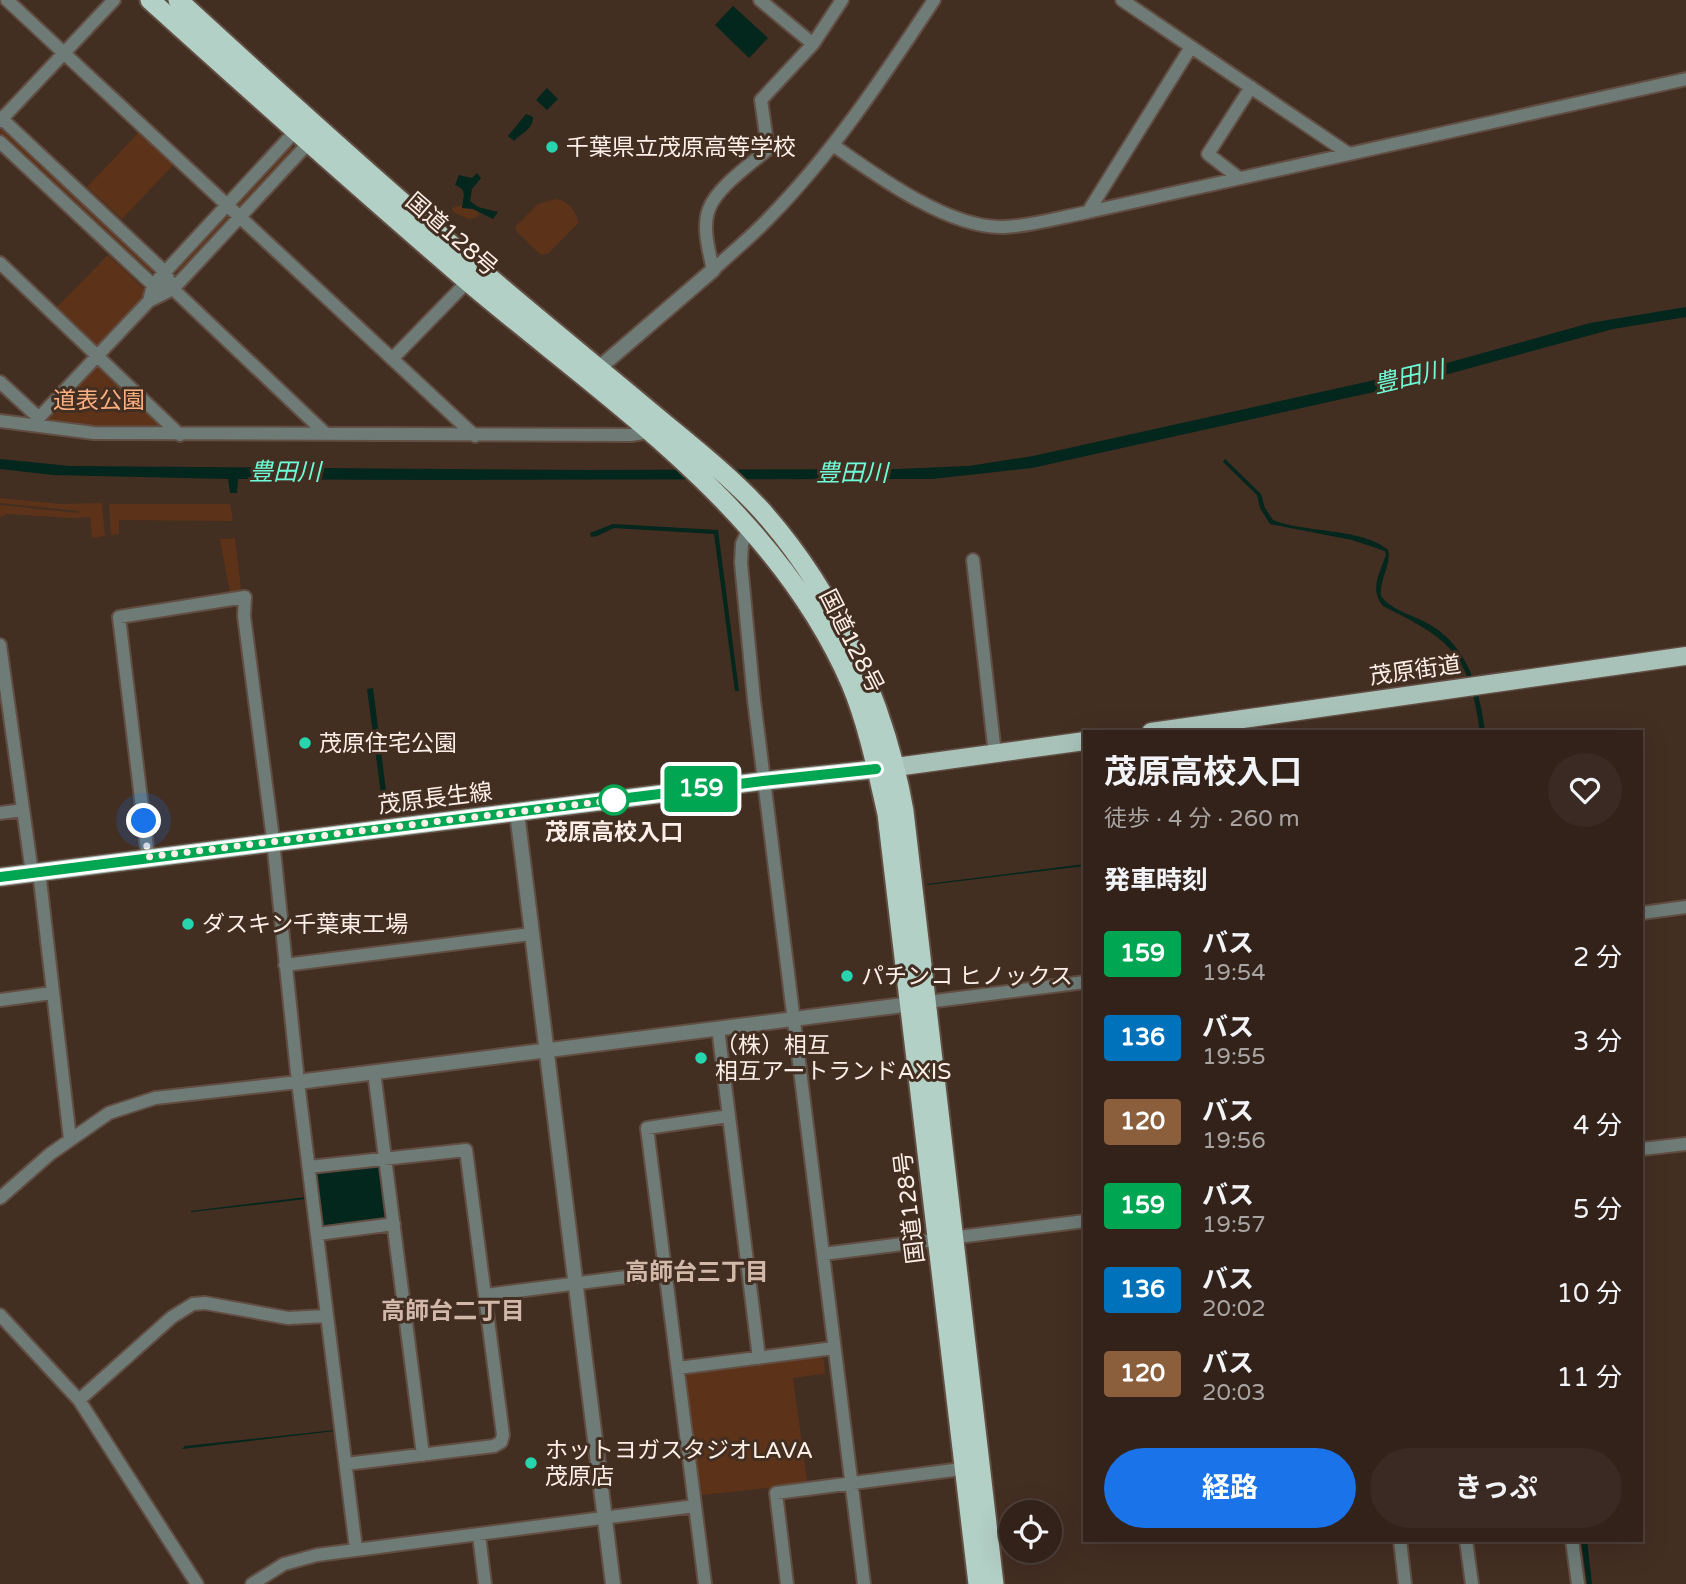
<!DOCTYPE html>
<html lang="ja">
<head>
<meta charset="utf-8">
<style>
	:root { --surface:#32221a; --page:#3a2a23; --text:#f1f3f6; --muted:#a8a4a2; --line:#4d3f39; --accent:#1a73e8 }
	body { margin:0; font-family:"Varela Round","Noto Sans JP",sans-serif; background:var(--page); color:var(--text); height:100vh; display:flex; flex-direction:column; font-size:26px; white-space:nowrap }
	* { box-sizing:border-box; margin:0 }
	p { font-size:23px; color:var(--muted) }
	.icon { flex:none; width:38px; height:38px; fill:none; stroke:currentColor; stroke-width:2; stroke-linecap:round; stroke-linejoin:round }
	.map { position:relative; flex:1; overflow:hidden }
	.details { position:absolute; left:1083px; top:730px; width:560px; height:812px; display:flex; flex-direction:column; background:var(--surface); border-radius:0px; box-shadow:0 7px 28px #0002,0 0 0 2px var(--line) }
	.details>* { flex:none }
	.badge { padding:0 14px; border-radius:5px; font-size:24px; line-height:46px }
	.tools { position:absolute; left:999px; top:1500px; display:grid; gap:14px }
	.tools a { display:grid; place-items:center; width:63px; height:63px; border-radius:50%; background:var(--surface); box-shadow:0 7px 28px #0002,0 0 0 2px var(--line); font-size:35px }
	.you { position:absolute; width:35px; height:35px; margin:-18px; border:5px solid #fff; border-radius:50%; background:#1a73e8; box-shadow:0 0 0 10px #1a73e833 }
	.map>.badge { position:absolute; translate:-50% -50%; box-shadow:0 0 0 4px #fff }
	h2 { padding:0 21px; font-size:26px; line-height:63px }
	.round { display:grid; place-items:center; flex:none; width:74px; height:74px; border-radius:37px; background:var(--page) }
	.head { display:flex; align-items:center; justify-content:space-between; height:119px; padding:0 21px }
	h1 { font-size:33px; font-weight:700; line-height:52px }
	.primary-button { display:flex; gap:14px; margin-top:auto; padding:14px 21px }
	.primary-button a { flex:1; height:80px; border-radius:42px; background:var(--accent); color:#fff; font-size:28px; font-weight:700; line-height:80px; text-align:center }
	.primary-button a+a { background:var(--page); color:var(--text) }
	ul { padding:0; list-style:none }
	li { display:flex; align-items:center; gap:21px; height:84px; padding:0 21px }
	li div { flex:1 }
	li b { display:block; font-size:26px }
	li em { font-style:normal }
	li .badge { min-width:77px; font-weight:700; text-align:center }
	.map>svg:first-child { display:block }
</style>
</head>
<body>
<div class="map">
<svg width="1686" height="1584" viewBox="0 0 1686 1584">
	<rect width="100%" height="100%" fill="#432e22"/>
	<path fill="#5c3318" d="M4,128l149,139 -1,5h-5l-147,-137v-5z
		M140,131l35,32 -53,56 -35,-32z
		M289,146l6,4 -53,58 -4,1 -3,-5z
		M556,199c12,2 21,12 22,24l-29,30 -8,2 -24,-23 -2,-5 23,-23z
		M462,205l17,7 -1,5 -10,2 -15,-7 -1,-4z
		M226,215l4,4 -1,2 -48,51h-2l-3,-4z
		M108,255l36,34 1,11 -44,45h-7l-39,-36z
		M104,366l60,58 -2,6 -66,-1 -47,-6 -2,-7 46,-49z
		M0,498l61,6 41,-1 3,33 -13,2 -2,-21 -18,1 -66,-4 -6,4v-13l79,8v-2l-79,-8z
		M109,504h121l3,17 -114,-1v14l-8,1z
		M235,538l6,50 -2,4 -9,1 -10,-54z
		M820,1357l4,3 1,13 -2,1 -30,4 14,103 -3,3 -101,11 -3,-2 -15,-116 4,-4z"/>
	<path fill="#03261d" d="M733,6l35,32 -19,20 -34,-33z
		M547,88l11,11 -11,11 -11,-10z
		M526,114l7,3c0,13 -12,16 -19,24l-6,-5z
		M477,173l4,5 -9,11 -2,12 8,6 20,5 -5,7 -20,-10 -11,-1c1,-12 6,-18 -7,-23l4,-10 13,3z
		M1686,307v10l-73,12 -194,53 -387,86 -100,11c-231,0 -463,2 -694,0l-1,14h-7l-2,-14 -175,-4 -53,-6v-10l70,7 516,4 311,-1 72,-3 64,-10 396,-88 161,-45z
		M1225,459l36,35 4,14 8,12c31,13 91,8 115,30 4,14 -9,29 -7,46 9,13 28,18 42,25 44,21 56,66 62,110h-5c-11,-78 -29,-91 -97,-125 -14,-16 -3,-34 3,-51l-1,-4 -33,-11 -82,-16 -10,-16 -3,-13 -34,-33z
		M613,524l105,6 21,161h-4l-21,-157 -100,-6 -17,8 -6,1 -1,-4z
		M373,688l16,127 -5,1 -17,-127z
		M1085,864v2l-158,19v-1z
		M376,1163l4,4 6,49 -4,4 -56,8 -3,-3 -6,-51 3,-3z
		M306,1197v2l-115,13v-1z
		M335,1430v1l-153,18 3,-3z
		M1581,1540h6l5,44h-5z"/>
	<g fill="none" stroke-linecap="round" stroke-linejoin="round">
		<defs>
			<path id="minor" d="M7,0l468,436
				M760,0l53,44
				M1122,0l227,154
				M0,117l165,155 8,17 153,145
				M0,121l114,-121
				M0,142l153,143 6,1
				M833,145c44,31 116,84 171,82 28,-1 57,-10 84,-15l598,-133
				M1239,178l-31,-24 43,-67
				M1088,212l103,-165
				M0,263l180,172
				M713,270c18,-17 38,-33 55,-51 65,-66 115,-142 166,-219
				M713,270c-4,-19 -11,-43 -4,-61 8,-22 42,-45 59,-60l-7,-49 52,-56 29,-44
				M149,301l4,-16 136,-147 12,-8
				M392,359l76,-78
				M0,382l39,36
				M0,421l94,12 537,2 24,-4
				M32,425l117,-124 24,-12 129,-139 9,-15
				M749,528l-7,16 -1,19 13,137 110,884
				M973,560l22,194
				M0,645l32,228
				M0,813l23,-3
				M148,857l-29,-240 126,-20 -1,19 28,215 26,251 58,467
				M39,871l31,268
				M1642,913l44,-6
				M285,965l246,-31
				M0,1000l52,-7
				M927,1002l158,-20
				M718,1028l41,330
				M374,1072l49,383
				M1642,1149l44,-5
				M309,1167l157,-17 37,285 -2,7 -7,4 -148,18
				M0,1198l50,-44 59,-41 46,-15 143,-16
				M318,1234l76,-10
				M823,1254l262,-33
				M486,1295l179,-23
				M0,1315l79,85 118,184
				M678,1368l156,-20
				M79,1400l93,-83 21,-13 12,-1 83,15 39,-2
				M479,1535l6,49
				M1400,1540l5,44
				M1466,1540l6,44
				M1572,1540l6,44
				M252,1584l32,-20 33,-9 378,-49
				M705,1584l-58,-456 82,-12
				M787,1584l-11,-91 193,-25"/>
			<path id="tertiary" d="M592,374l121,-104
				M517,813l96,771
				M298,1082l621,-79"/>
			<path id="primary" d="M1151,732l535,-76
				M0,877l763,-96 133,-14 189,-26"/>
			<path id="trunk" d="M150,0c104,94 209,188 316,280 141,120 309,228 385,404 17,41 26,86 36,130l91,770
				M178,0c100,92 200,183 304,271 58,50 118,98 176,147 36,30 73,59 104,93 73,82 123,192 142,300l90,773"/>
		</defs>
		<use href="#minor" stroke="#614d42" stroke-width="16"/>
		<use href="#tertiary" stroke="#614d42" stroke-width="18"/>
		<use href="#primary" stroke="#614d42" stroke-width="21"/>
		<use href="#trunk" stroke="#614d42" stroke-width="23"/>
		<use href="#minor" stroke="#6e7b77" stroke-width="12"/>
		<use href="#tertiary" stroke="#6e7b77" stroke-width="14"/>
		<use href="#primary" stroke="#a8c2b9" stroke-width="18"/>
		<use href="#trunk" stroke="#b3d0c6" stroke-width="19"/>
	</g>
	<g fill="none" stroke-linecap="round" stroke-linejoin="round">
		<defs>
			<path id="line" d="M0,877l763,-96 113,-12"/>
		</defs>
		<use href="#line" stroke="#fff" stroke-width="16"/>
		<use href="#line" stroke="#00a651" stroke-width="10"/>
		<path stroke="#fef0e8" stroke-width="7" stroke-dasharray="0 12.6" d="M144,821l4,36 466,-57"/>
	</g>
	<g fill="#26d5ae" stroke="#432e22" stroke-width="2.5">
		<circle cx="552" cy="147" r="7"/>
		<circle cx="305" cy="743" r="7"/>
		<circle cx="188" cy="924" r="7"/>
		<circle cx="847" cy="976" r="7"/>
		<circle cx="701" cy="1058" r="7"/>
		<circle cx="531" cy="1463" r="7"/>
	</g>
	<circle fill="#fff" stroke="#00a651" stroke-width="3.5" cx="614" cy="800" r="14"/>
	<g text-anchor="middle" stroke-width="6" stroke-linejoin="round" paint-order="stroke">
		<g font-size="23" fill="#fef0e8" stroke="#432e22" text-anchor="start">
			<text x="566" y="155">千葉県立茂原高等学校</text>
			<text x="319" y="751">茂原住宅公園</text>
			<text x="202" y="932">ダスキン千葉東工場</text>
			<text x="861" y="984">パチンコ ヒノックス</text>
			<text x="715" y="1053">（株）相互<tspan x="715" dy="26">相互アートランドAXIS</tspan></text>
			<text x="545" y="1458">ホットヨガスタジオLAVA<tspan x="545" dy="26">茂原店</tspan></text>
		</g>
		<g font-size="23" fill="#fef0e8" stroke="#432e22">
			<text transform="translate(452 234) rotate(41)" y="8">国道128号</text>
			<text transform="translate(852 641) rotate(63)" y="8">国道128号</text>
			<text transform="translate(1415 670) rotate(-8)" y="8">茂原街道</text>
			<text transform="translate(435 798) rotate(-7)" y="8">茂原長生線</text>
			<text transform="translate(909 1208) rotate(-97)" y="8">国道128号</text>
		</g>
		<g font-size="23" fill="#fdaf80" stroke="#432e22">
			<text x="99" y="408">道表公園</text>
		</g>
		<g font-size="23" font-weight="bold" fill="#fef0e8" stroke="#432e22">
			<text x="614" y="840">茂原高校入口</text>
		</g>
		<g font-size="24" font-style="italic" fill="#6dfed7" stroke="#432e22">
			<text transform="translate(1409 377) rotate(-13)" y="8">豊田川</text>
			<text x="285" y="480">豊田川</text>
			<text x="852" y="481">豊田川</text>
		</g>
		<g font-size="24" font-weight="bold" fill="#d2b8a9" stroke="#432e22">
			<text x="697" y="1280">高師台三丁目</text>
			<text x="453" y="1319">高師台二丁目</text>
		</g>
	</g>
</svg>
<div class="tools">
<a><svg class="icon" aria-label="locate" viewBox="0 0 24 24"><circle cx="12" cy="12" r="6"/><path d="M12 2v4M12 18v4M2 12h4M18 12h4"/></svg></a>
</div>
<div class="you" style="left:144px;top:821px"></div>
<b class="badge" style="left:701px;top:789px;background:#00a651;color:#fff">159</b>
<section class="details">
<div class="head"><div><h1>茂原高校入口</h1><p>徒歩 · 4 分 · 260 m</p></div><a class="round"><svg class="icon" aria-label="heart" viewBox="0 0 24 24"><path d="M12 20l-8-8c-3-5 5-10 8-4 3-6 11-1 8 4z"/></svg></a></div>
<h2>発車時刻</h2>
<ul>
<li><span class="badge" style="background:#00a651;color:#fff">159</span><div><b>バス</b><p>19:54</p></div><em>2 分</em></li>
<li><span class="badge" style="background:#0072bc;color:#fff">136</span><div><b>バス</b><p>19:55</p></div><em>3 分</em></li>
<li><span class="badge" style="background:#8b5e3c;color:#fff">120</span><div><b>バス</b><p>19:56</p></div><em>4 分</em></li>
<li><span class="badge" style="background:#00a651;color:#fff">159</span><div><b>バス</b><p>19:57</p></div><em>5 分</em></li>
<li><span class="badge" style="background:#0072bc;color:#fff">136</span><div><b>バス</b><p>20:02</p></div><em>10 分</em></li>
<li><span class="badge" style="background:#8b5e3c;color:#fff">120</span><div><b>バス</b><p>20:03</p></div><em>11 分</em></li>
</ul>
<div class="primary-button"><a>経路</a><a>きっぷ</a></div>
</section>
</div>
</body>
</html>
